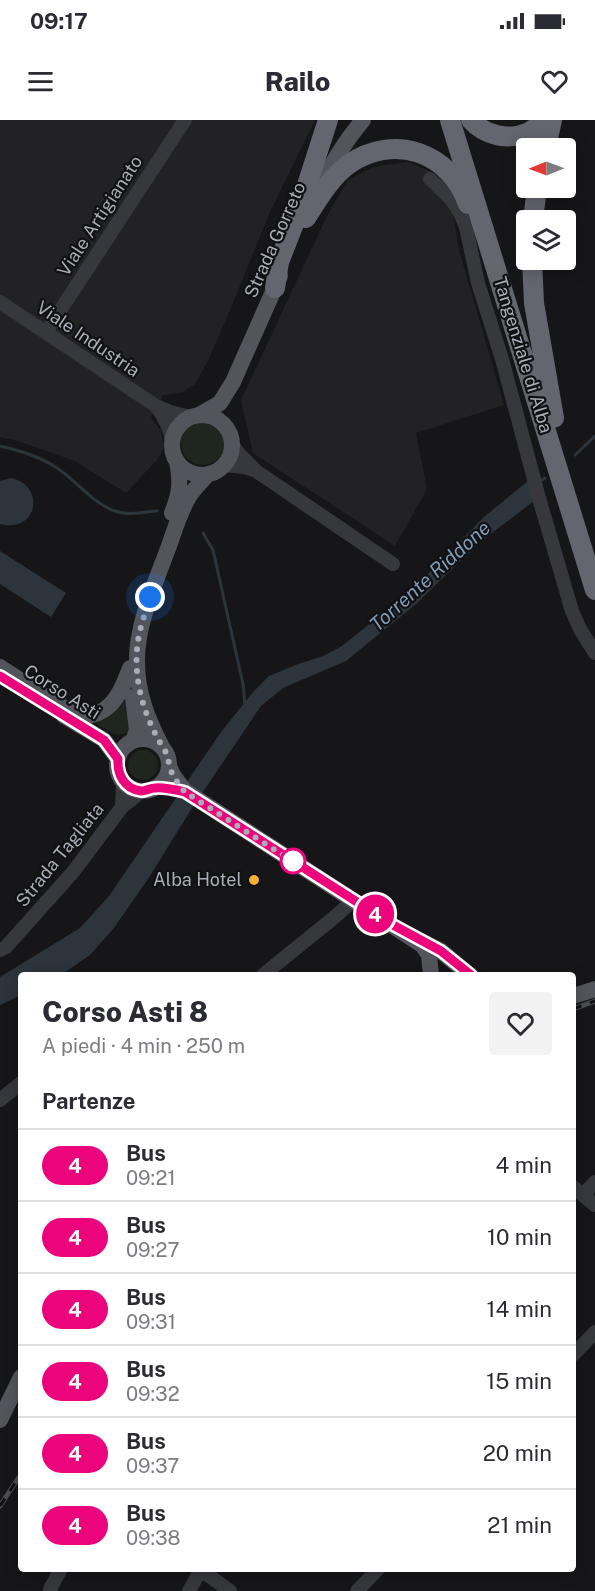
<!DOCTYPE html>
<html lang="it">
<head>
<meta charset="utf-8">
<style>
	:root { --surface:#fff; --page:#f2f2f3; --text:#2b2b33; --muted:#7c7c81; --line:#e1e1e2 }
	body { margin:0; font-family:"Public Sans",sans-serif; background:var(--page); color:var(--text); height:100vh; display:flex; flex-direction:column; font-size:22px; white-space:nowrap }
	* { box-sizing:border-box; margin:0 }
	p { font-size:20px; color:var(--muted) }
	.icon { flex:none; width:33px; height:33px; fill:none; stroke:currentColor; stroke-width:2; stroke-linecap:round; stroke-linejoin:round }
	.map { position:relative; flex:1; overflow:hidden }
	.sheet { position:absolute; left:18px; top:852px; width:558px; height:600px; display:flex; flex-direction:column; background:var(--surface); border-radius:6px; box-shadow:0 3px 15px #0003 }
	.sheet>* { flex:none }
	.badge { padding:0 12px; border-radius:20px; font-size:21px; line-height:39px }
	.needle { width:39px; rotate:269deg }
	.tools { position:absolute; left:516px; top:18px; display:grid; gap:12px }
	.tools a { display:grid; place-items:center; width:60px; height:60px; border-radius:6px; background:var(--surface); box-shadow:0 3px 15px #0003; font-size:30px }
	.you { position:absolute; width:30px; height:30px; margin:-15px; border:4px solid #fff; border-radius:50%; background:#1a73e8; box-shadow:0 0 0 9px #1a73e833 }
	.map>.badge { position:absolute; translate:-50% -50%; box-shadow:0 0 0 3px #fff }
	h2 { padding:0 24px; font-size:22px; line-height:54px }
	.round { display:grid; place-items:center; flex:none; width:63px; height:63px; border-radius:6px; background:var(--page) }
	.head { display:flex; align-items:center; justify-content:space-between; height:102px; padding:0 24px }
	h1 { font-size:28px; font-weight:800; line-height:45px }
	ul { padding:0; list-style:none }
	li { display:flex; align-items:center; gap:18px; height:72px; padding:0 24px; border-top:2px solid var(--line) }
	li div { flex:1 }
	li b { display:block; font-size:22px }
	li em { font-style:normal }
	li .badge { min-width:66px; font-weight:700; text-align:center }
	.status { display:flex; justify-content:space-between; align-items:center; height:42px; padding:0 30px; background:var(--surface); direction:ltr }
	.status svg { height:16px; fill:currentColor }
	header { display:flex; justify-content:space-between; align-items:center; height:78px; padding:0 24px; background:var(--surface); font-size:27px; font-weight:800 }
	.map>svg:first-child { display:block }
</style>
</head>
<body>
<div class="status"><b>09:17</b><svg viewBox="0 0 49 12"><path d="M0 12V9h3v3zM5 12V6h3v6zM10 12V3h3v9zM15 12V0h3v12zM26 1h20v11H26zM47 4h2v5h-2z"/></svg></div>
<header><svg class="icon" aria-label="menu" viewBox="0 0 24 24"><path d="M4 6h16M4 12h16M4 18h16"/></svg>Railo<svg class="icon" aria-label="heart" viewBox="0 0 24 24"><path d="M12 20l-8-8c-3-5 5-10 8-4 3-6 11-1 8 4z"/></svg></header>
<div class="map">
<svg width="595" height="1471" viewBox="0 0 595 1471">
	<rect width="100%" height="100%" fill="#161618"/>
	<path fill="#222225" d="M0,0h315l-45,92 -40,98 -22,51 -13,23 -14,9 -18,2 -12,23 10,12 3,17 -7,13 -31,33 -51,-32 -60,-21 -15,-3z
		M408,42l22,9 18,12 11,67 45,155 -88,28 11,56 -32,57 -142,-93 -12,-53 85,-182 22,-38 25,-13z"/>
	<path fill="#1e261f" d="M181 323a22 22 0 1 1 44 0a22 22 0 1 1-44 0Z
		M123,572l9,19 -4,21c-11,6 -20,0 -30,-7l-1,-8z
		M128 645a15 15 0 1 1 30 0a15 15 0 1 1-30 0Z"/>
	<path fill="#2c353c" d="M11,358c36,8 26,56 -11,46v-43z
		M528,361l6,20 -54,41 -64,62 -70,57 -63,27 -22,18 -69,102 -44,71 -35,50 -23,26 -29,20h-40v20l-21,10v-28l80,-49 29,-32 112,-164 33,-41 15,-15 29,-12 25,-8 19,-10 71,-57 71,-72z
		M0,431l66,42 -15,24 -51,-33z"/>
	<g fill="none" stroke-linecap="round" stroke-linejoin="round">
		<path stroke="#2c353c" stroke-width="3" d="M0,326c21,5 42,11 60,24 18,13 34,34 55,41 13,5 29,1 42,0
			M575,335l20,-19
			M538,363l7,-5
			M203,413l10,17 30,134 2,21"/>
		<path stroke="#37383d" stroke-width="14" d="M430,59l21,20 9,14 6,14 12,56 24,76 37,139 33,113 8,18 15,24
			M0,182l156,104 14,6 21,5
			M46,212l139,-212
			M157,287c8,12 13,21 15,35
			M232,324l7,10 17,17 137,93
			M225,345l19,2 10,3
			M122,687l1,-26
			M0,830l6,-3 67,-75 49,-65 20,-16
			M263,855l68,-55 23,-20
			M0,980l21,-17
			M573,1067l22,18
			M583,1075l12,-13
			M573,1235l22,-23
			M201,1450l29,21
			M51,1471l-1,-2 11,-20
			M189,1471l12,-22
			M357,1471l21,-22"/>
		<path stroke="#53555c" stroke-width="16" d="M319,70c12,-26 26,-49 44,-70
			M199,295l21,-12 13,-21 47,-106
			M172 325a30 30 0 1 1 60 0a30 30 0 1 1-60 0Z
			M172,393c8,-20 9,-30 5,-52
			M0,547c16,10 69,48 85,49 9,0 19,-5 25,-11 10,-10 15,-24 20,-37
			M64,596l40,24 14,19
			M117 645a26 26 0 1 1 52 0a26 26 0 1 1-52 0Z
			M133,621l4,-11 -4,-33
			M161,625c-14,-27 -24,-53 -24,-83 -1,-37 19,-81 32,-116 6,-17 11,-35 21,-51 5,-7 12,-14 18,-21
			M169,646l4,9 12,16 237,154 7,10 2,20
			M421,821l20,10 25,21
			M573,876l22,-7
			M0,1300l21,-43"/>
		<path stroke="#63666e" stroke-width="20" d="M450,0l145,470
			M471,0c14,16 38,21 58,12 6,-3 11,-8 15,-12
			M546,28l6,-28
			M306,98c12,-19 24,-40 43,-54 45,-31 101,-12 119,40
			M533,100l4,-32
			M532,140l2,43 20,115
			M275,168l4,-26 18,-46 31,-96"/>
		<defs>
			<path id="rail" d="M573,889l22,-8
				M0,1386l21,-32"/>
		</defs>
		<use href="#rail" stroke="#4a4c52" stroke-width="5"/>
		<use href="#rail" stroke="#111113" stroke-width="3" stroke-dasharray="9" stroke-linecap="butt"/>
	</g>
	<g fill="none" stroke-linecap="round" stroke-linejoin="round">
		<defs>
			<path id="line" d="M0,556l104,64 14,19c-1,15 6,30 23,32 5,0 9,-3 14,-3 9,-1 21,2 30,4l208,133 48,26 30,24"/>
		</defs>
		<use href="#line" stroke="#fff" stroke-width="14"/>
		<use href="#line" stroke="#ec047c" stroke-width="9"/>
		<path stroke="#a8adb8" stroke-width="6" stroke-dasharray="0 10.8" d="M150,477c-4,14 -10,30 -12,44 -6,39 7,78 27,110 4,5 3,11 5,17 3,9 9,17 15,24l110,71 -2,-2"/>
	</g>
	<circle fill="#fff" stroke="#ec047c" stroke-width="3" cx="293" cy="741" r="12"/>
	<circle fill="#f2b134" stroke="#111113" stroke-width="2" cx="254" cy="760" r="6"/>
	<g text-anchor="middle" stroke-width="4.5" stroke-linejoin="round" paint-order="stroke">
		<g font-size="18" fill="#a8adb8" stroke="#111113">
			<text transform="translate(100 96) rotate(-57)" y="6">Viale Artigianato</text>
			<text transform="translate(275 120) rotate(-66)" y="6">Strada Gorreto</text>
			<text transform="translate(88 219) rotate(34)" y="6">Viale Industria</text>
			<text transform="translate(523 235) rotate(73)" y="6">Tangenziale di Alba</text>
			<text transform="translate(62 572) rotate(32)" y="6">Corso Asti</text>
			<text transform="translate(60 735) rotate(-51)" y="6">Strada Tagliata</text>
		</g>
		<g font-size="18" fill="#a8adb8" stroke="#111113" text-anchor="end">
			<text x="242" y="766">Alba Hotel</text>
		</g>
		<g font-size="20" font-style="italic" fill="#7f9bb3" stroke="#111113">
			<text transform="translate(430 456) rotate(-42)" y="7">Torrente Riddone</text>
		</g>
	</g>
</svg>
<div class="tools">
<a><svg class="needle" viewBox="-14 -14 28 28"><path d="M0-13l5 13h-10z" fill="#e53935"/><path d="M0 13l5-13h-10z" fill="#7c7c81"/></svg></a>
<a><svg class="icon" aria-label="layers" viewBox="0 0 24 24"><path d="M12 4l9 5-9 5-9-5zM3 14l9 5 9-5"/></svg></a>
</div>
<div class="you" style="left:150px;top:477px"></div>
<b class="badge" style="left:375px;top:794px;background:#ec047c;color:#fff">4</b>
<section class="sheet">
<div class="head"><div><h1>Corso Asti 8</h1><p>A piedi · 4 min · 250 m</p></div><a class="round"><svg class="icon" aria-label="heart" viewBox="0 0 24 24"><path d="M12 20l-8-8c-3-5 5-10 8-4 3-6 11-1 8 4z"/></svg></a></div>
<h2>Partenze</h2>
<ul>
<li><span class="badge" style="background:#ec047c;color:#fff">4</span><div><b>Bus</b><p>09:21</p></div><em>4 min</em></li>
<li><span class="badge" style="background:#ec047c;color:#fff">4</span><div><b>Bus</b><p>09:27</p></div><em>10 min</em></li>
<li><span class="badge" style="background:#ec047c;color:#fff">4</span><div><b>Bus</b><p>09:31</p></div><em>14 min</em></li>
<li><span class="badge" style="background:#ec047c;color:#fff">4</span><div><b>Bus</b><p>09:32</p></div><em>15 min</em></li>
<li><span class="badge" style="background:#ec047c;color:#fff">4</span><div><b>Bus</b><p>09:37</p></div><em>20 min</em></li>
<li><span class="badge" style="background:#ec047c;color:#fff">4</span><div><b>Bus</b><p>09:38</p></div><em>21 min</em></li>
</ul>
</section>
</div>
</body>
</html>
